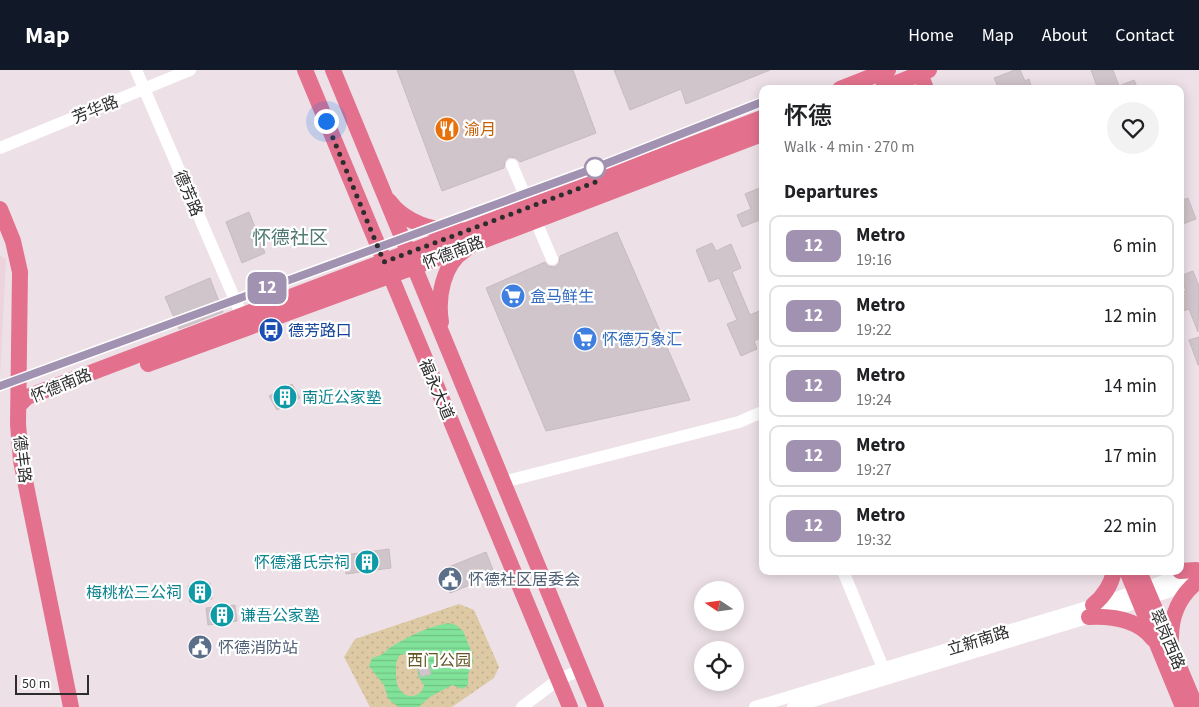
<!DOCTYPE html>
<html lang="en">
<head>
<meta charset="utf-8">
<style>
	:root { --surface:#fff; --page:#f2f2f2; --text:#202124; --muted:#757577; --line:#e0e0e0; --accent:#111827 }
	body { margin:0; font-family:"Source Sans 3","Noto Sans SC",sans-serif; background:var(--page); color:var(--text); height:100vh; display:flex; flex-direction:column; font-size:19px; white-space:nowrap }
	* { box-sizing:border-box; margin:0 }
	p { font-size:16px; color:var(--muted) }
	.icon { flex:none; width:28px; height:28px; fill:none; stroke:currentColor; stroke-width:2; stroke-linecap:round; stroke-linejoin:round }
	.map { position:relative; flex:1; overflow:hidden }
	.sheet { position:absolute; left:759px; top:15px; width:425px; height:490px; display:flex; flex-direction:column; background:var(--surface); border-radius:10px; box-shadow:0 2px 12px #0003 }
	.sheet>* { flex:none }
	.badge { padding:0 10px; border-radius:8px; font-size:18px; line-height:32px }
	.needle { width:32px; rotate:283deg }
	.buttons { position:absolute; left:694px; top:511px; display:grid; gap:10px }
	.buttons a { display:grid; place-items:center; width:50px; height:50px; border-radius:50%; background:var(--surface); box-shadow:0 2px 12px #0003; font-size:25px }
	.scale { position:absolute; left:15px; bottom:12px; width:74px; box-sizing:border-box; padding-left:5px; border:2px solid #2d2d2d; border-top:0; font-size:14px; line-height:18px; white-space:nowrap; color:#2d2d2d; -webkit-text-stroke:4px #fff; paint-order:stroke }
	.you { position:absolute; width:25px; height:25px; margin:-12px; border:4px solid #fff; border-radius:50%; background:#1a73e8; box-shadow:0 0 0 8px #1a73e833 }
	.map>.badge { position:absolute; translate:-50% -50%; box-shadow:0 0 0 2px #fff }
	h2 { padding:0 25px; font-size:19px; line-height:45px }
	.round { display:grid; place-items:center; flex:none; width:52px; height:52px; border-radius:26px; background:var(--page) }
	.headline { display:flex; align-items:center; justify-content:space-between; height:85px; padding:0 25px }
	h1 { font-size:24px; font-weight:600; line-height:38px }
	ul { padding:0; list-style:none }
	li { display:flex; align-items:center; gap:15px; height:62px; margin:0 10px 8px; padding:0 15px; border:2px solid var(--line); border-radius:10px }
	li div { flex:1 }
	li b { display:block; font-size:19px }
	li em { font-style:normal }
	li .badge { min-width:55px; font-weight:700; text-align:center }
	header { display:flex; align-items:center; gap:30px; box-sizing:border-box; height:70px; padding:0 25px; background:var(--accent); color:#fff }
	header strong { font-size:24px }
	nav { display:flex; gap:28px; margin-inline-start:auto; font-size:18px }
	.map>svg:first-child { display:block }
</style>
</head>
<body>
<header>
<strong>Map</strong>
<nav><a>Home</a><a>Map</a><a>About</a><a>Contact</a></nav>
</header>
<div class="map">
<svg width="1199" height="637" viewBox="0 0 1199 637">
	<defs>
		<pattern id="park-dots" width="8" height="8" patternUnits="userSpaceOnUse" patternTransform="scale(1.25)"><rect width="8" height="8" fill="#ddc9a4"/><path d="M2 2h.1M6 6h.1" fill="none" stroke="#bead8e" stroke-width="1.8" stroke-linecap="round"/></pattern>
		<pattern id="water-rules" width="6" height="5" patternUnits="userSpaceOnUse" patternTransform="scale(1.25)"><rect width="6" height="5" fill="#81e399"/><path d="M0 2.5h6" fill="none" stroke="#70c384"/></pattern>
	</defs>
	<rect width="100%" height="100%" fill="#ede1e7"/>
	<path fill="#ecd3dc" d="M0,186l6,3 -6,118z"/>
	<path fill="url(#park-dots)" d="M459,534l15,6 25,57 -5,11 -42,29h-82l-26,-50 11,-18z"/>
	<path fill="url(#water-rules)" fill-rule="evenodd" d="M448,553l8,2 7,6 9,22 1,9 -5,13v10l-5,4 -11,-4c-12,7 -24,11 -33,22h-20l-6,-4 -5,-5 -4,-13 -15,-19 3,-8c16,-4 12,-8 24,-14 15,-9 35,-18 52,-21zM405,584c12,3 11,9 13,19 0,5 4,8 6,12 -2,12 -17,15 -24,5 -4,-5 -4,-13 -4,-20 0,-6 0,-10 4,-15z"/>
	<path fill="#d0c5ca" stroke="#c8bbc0" d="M397,0h176l23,63 -76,29 -4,-4 -7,-1 -4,4 -1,7 -62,23z
		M614,0h156l-84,34 -5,-15 -51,21z
		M1015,0h5l5,11 4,-2 3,10h-33l-5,-11z
		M1091,0h22l6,16 15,-6 4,9h-40z
		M762,117v32l-20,8 -5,-12 14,-6 -6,-15z
		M1188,128l8,21 -16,6v-24z
		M249,142l16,41 -23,10 -16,-41z
		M617,162l73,168 -144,31 -60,-143 59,-26 3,4 7,1 4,-4 1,-7z
		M712,173l4,8 15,-7 10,24 -9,4 18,43 9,-4 3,8v18l-8,4 3,8 -16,7 -14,-32 10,-4 -18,-42 -10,4 -13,-32z
		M1193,201l6,15 -1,46 -9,-23 -9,3v-19l6,-2 -6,-15z
		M210,208l13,34 -44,17 -14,-32z
		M1199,267v28h-1l-9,-25z
		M292,314l8,14 -23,12 -8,-14z
		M389,479l2,19 -45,6 -2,-19z
		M486,482l9,23 -45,18 -9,-23z
		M210,513l2,16 -22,3 -2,-16z
		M235,535l2,16 -29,4 -2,-17z
		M428,593l3,11 -10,3 -4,-11z"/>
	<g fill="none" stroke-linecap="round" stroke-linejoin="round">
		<path stroke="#fff" stroke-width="12" d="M136,0l106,246
			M0,78l190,-78
			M512,95l40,94
			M503,412l236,-60 23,-10
			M843,501l43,104
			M522,637l37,-28 22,-9
			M755,637l359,-108 78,-28
			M793,637l324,-98 77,-26"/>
		<path stroke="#e3718d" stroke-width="16" d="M305,0l265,637
			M333,0l263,637
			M919,0l7,19
			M840,19l48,-19
			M882,19l47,-19
			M389,131c15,21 46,32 72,29
			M0,139l13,32 7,31 -2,152 3,37 50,246
			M441,252c-4,-25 2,-58 24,-72
			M148,294l266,-97 348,-133
			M19,335l8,-8 735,-279
			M1127,501l56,136
			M1139,501l57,136
			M1180,501l16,-1
			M1093,535c11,-9 18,-19 21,-34
			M1089,547c23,-1 49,2 64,22
			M1171,573c-1,-26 7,-46 27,-62"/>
	</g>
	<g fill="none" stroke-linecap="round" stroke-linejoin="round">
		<defs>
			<path id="line" d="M0,316l595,-218 167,-66"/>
		</defs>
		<use href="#line" stroke="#fff" stroke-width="11"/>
		<use href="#line" stroke="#a192b2" stroke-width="8"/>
		<path stroke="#2d2d2d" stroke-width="5" stroke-dasharray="0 9" d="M326,51l58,141 212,-80 -1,-14"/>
	</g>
	<defs>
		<symbol id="restaurant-disc" viewBox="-11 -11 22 22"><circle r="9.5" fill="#e8710a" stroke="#fff"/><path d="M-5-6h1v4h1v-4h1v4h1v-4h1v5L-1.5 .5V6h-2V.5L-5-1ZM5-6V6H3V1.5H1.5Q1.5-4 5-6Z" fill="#fff"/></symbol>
		<symbol id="supermarket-disc" viewBox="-11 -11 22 22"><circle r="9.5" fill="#3f7fe0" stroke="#fff"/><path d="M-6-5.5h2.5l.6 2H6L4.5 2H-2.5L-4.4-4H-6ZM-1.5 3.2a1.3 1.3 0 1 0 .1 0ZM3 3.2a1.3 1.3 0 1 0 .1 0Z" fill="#fff"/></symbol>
		<symbol id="bus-disc" viewBox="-11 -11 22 22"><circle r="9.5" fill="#1a4fb4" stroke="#fff"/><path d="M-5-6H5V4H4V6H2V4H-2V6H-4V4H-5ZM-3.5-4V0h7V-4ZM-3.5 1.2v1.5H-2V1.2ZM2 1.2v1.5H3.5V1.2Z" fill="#fff"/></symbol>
		<symbol id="building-disc" viewBox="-11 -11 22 22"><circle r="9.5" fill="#0f9aa8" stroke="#fff"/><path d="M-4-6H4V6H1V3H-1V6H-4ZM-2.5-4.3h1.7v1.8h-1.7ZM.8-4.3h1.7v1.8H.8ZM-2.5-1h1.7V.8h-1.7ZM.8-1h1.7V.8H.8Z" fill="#fff"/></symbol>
		<symbol id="civic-disc" viewBox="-11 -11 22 22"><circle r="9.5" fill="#5c6f8a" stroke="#fff"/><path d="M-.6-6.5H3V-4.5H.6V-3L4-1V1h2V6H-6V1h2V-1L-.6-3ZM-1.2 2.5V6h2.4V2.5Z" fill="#fff"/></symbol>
	</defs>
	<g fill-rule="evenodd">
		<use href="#restaurant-disc" x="433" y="45" width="28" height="28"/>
		<use href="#supermarket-disc" x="499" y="212" width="28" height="28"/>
		<use href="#bus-disc" x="257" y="246" width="28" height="28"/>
		<use href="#supermarket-disc" x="571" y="255" width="28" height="28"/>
		<use href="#building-disc" x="271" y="313" width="28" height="28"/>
		<use href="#building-disc" x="353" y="478" width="28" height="28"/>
		<use href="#civic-disc" x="436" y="495" width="28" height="28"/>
		<use href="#building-disc" x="186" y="508" width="28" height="28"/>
		<use href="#building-disc" x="208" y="531" width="28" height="28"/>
		<use href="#civic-disc" x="186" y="563" width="28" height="28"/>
	</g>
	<circle fill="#fff" stroke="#a192b2" stroke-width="2.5" cx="595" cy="98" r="10"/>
	<g text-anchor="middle" stroke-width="4.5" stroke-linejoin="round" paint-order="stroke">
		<g font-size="16" fill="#2d2d2d" stroke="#fff">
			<text transform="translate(95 39) rotate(-22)" y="6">芳华路</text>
			<text transform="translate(189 123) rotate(67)" y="6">德芳路</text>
			<text transform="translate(453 182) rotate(-21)" y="6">怀德南路</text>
			<text transform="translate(61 315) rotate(-22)" y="6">怀德南路</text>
			<text transform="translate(437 319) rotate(67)" y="6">福永大道</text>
			<text transform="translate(23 389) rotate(83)" y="6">德丰路</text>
			<text transform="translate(1168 569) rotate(67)" y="6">翠岗西路</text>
			<text transform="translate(978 570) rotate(-17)" y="6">立新南路</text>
		</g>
		<g font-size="16" fill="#c56008" stroke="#fff" text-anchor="start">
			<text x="464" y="65">渝月</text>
		</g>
		<g font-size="16" fill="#366cbe" stroke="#fff" text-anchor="start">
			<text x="530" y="232">盒马鲜生</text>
			<text x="602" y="275">怀德万象汇</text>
		</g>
		<g font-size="16" fill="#164399" stroke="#fff" text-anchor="start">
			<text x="288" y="266">德芳路口</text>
		</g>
		<g font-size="16" fill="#0d838f" stroke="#fff" text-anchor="start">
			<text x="302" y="333">南近公家塾</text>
			<text x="350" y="498" text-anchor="end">怀德潘氏宗祠</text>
			<text x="182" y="528" text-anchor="end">梅桃松三公祠</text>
			<text x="240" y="551">谦吾公家塾</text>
		</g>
		<g font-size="16" fill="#4e5e75" stroke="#fff" text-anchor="start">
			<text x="468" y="515">怀德社区居委会</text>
			<text x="218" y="583">怀德消防站</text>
		</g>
		<g font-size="16" fill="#645623" stroke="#fff">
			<text x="439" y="596">西门公园</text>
		</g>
		<g font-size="19" fill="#527a72" stroke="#fff">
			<text x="290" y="174">怀德社区</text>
		</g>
	</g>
</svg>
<div class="buttons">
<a><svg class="needle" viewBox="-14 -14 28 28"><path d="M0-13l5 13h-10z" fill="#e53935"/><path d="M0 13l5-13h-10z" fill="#757577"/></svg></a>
<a><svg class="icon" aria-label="locate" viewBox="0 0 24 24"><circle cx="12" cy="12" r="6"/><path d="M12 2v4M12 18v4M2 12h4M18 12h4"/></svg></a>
</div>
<div class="scale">50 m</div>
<div class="you" style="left:326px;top:51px"></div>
<b class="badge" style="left:267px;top:218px;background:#a192b2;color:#fff">12</b>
<section class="sheet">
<div class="headline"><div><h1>怀德</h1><p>Walk · 4 min · 270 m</p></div><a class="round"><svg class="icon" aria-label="heart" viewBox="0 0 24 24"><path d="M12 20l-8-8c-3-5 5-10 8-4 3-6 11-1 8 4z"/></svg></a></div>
<h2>Departures</h2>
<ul>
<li><span class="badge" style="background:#a192b2;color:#fff">12</span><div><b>Metro</b><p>19:16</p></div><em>6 min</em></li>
<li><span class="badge" style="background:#a192b2;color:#fff">12</span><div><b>Metro</b><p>19:22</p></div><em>12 min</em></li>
<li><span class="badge" style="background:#a192b2;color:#fff">12</span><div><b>Metro</b><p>19:24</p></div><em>14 min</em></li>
<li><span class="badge" style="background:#a192b2;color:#fff">12</span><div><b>Metro</b><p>19:27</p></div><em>17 min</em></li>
<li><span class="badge" style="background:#a192b2;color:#fff">12</span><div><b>Metro</b><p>19:32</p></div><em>22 min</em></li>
</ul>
</section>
</div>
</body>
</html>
